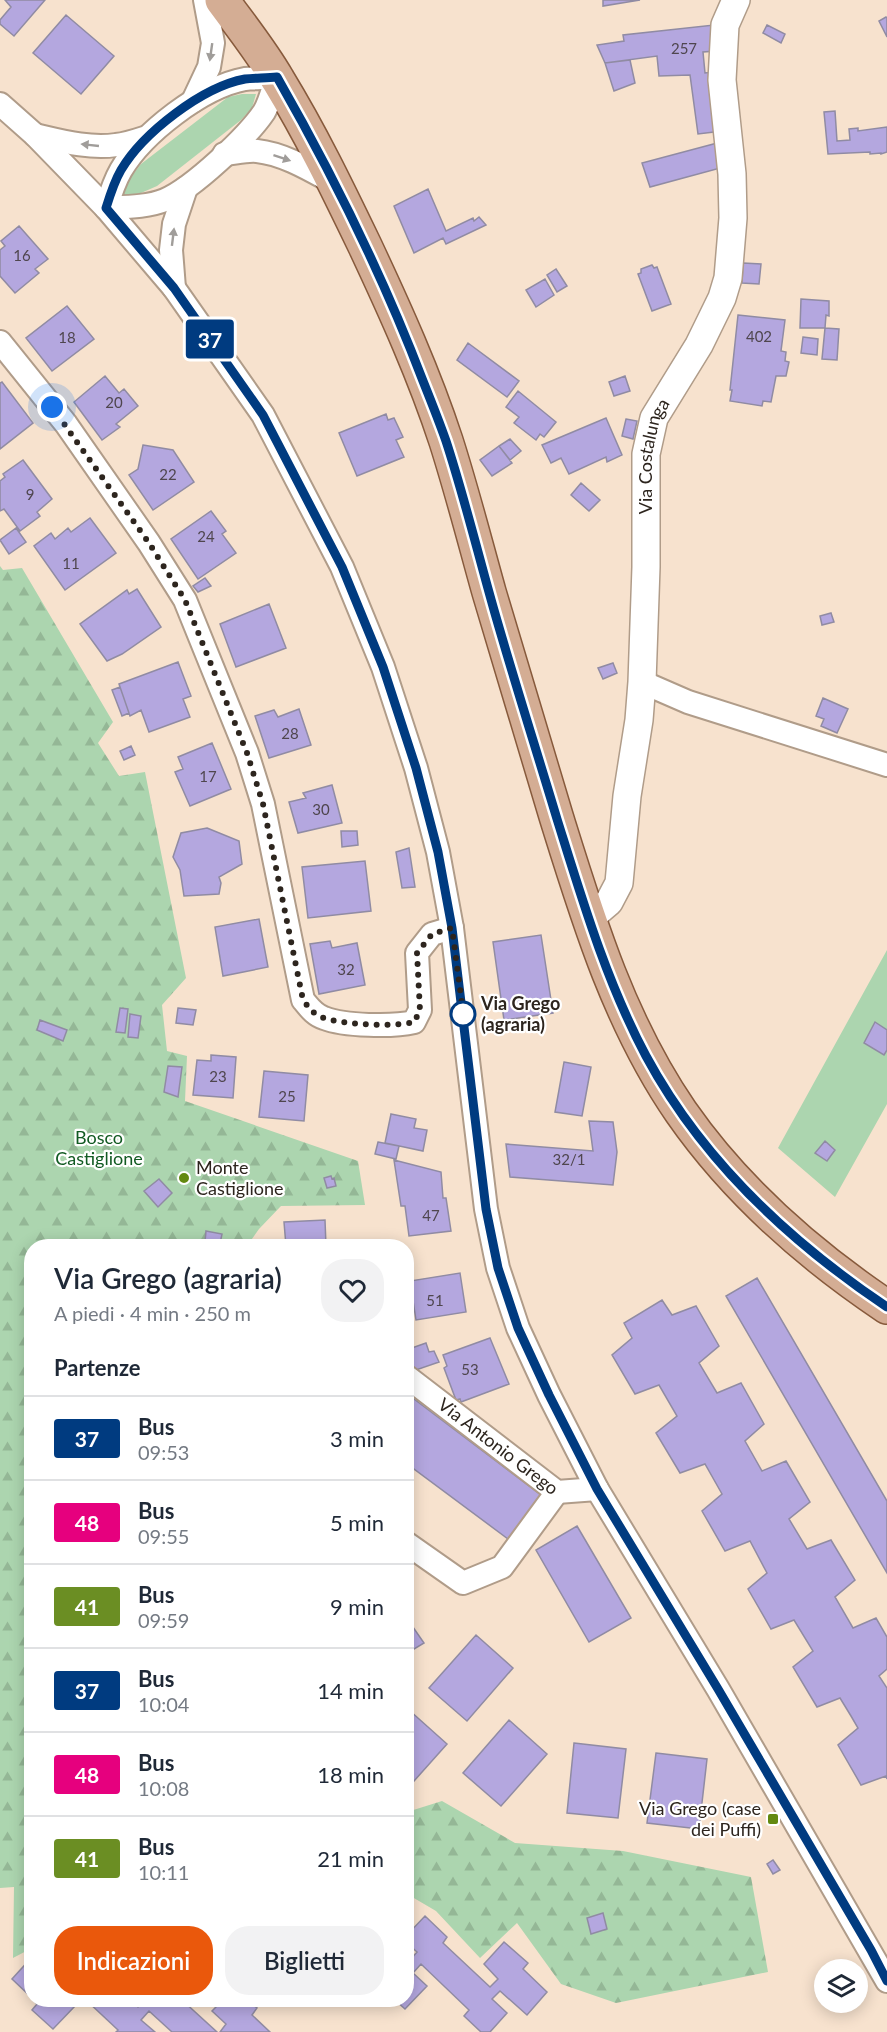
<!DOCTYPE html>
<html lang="it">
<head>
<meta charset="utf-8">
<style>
	:root { --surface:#fff; --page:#f2f2f3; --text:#1f2937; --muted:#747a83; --line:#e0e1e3; --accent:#ea580c }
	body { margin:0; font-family:Lato,sans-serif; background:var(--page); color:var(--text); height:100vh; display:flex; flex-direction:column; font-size:22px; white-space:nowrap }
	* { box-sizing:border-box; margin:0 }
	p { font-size:20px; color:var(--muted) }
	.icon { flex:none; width:33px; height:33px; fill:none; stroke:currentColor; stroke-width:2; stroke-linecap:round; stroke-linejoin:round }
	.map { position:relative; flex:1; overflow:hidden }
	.panel { position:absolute; left:24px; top:1239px; width:390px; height:768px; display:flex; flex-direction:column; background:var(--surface); border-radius:24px; box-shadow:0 3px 15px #0003 }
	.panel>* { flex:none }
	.badge { padding:0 12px; border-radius:4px; font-size:21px; line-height:39px }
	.buttons { position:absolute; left:814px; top:1959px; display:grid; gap:12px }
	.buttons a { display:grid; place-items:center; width:54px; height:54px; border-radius:50%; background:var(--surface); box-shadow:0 3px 15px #0003; font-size:30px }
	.you { position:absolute; width:30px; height:30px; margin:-15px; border:4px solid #fff; border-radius:50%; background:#1a73e8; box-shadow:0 0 0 9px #1a73e833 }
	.map>.badge { position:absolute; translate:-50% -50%; box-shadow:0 0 0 3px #fff }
	h2 { padding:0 30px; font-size:22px; line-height:54px }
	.round { display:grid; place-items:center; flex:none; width:63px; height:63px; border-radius:24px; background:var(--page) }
	.overview { display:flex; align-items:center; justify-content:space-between; height:102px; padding:0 30px }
	h1 { font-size:28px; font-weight:600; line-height:45px }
	.button { display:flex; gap:12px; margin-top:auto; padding:12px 30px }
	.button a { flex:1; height:69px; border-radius:24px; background:var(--accent); color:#fff; font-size:24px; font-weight:600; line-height:69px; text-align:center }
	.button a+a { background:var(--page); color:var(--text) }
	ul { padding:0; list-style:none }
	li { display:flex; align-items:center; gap:18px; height:84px; padding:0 30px; border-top:2px solid var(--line) }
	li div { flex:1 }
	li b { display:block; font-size:22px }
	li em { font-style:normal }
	li .badge { min-width:66px; font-weight:700; text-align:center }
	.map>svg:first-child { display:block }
</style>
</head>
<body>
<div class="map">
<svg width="887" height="2032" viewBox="0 0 887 2032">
	<defs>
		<pattern id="forest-firs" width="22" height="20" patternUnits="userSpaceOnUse" patternTransform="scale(1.5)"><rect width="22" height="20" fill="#acd5af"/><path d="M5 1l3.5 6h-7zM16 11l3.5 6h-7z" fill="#94b796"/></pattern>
	</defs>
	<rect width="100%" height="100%" fill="#f7e2ce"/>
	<path fill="#acd5af" d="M242,94h14l-4,14 -11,12 -84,66 -16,7 -18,3 7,-18 11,-14 87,-67z
		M887,950v154l-52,93 -57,-49z"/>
	<path fill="url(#forest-firs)" d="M0,566l3,4 19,-2 91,154 -15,21 21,33 26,-4 41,206 -24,27 5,46 20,5 -2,45 173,60 7,44 -84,1 -22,23 -12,17h-215v702l-19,10 1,-71 -14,1z
		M442,1801l73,42 108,8 128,26 17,95 -152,31 -55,-19 -44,-61 -37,35 -44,-47 -29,-17v-82z"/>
	<path fill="#b4a7df" stroke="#908ba3" stroke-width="1.5" d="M5,0h40l-31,36 -14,-12v-4l11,-13z
		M603,0h37l-37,6z
		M66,15l48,41 -33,38 -48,-41z
		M886,17l1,1v19l-8,-16z
		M714,25l2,26 -13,1 2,21 9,-1 8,59 -24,3 -8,-59 -31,1 -2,-20 -52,7 -8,-18 27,-4 -1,-6z
		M767,25l18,9 -4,9 -18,-10z
		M630,60l5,23 -21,8 -9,-28z
		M835,111l2,30 13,-1 -1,-11 9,-1v3l29,-4v25l-6,2v-1l-11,1v-2l-42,2 -4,-42z
		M721,142l3,25 -74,20 -8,-24z
		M428,189l18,42 27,-13 1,3 5,-4 7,8 -40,19 -3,-6 -29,15 -20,-47z
		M19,226l29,33 -13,10 4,4 -24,20 -15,-17v-26l5,-4 -4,-5z
		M743,263l18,1 -2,20 -17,-1z
		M652,265l2,3 3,-1 14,37 -19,7 -14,-37 3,-1v-4z
		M556,269l11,17 -10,6 -10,-17z
		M545,279l9,16 -18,12 -10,-17z
		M801,299l28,2v15l-3,-1 -1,13h-25z
		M67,306l27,33 -42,32 -26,-33z
		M738,315l47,5 -4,31 5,1 -1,9 4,1 -3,14h-10l-5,26 -8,-1 -1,5 -32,-5 2,-11h-2z
		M825,328l14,1 -2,31 -15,-1z
		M803,337l15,2 -1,16 -16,-2z
		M468,343l51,38 -12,16 -50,-37z
		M105,376l14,17 5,-4 14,17 -22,18 4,3 -18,13 -28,-38z
		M625,376l5,15 -16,5 -5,-14z
		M2,382l31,41 -33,26v-66z
		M518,391l38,31 -12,15 -4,-3 -4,6 -22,-17 5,-6 -13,-10z
		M386,414l2,6 6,-2 9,19 -7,3 8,17 -47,19 -18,-43z
		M606,418l16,37 -15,7 -1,-5 -37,17 -8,-16 -10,5 -9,-18z
		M626,419l11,2 -4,18 -11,-3z
		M510,439l11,12 -11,9 -11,-14z
		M143,445l30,5 21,32 -41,28 -24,-35 9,-6z
		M499,446l13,17 -20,13 -12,-16z
		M23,460l29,39 -15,13 3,4 -20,15 -16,-22 -4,2v-30l5,-4 -2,-3z
		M581,483l19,17 -11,11 -18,-16z
		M211,511l15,20 -4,3 14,19 -38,26 -27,-40z
		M90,518l26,35 -51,37 -31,-44 17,-13 4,6 13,-11 3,4z
		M16,528l10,14 -17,12 -9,-14z
		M205,578l6,8 -13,6 -5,-6z
		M137,589l24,38 -39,27 -15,7 -27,-37 47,-34 2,4z
		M269,604l17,44 -50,19 -16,-43z
		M831,613l3,9 -12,3 -2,-9z
		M178,662l13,34 -8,3 7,18 -41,15 -8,-22 -11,6 -11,-32z
		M613,663l4,10 -14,6 -5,-11z
		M120,687l9,26 -7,3 -10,-26z
		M823,698l25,11 -11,24 -16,-7 3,-7 -8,-3z
		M299,709l12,36 -42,13 -14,-42 19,-6 4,7z
		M212,743l19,46 -41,17 -15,-34 8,-3 -5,-12z
		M131,746l4,9 -11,5 -4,-9z
		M332,785l10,38 -44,10 -9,-31 17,-4 -3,-5z
		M207,828l32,13 3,23 -23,13 2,6 -2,11 -35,2 -4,-26 -7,-13 8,-24z
		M341,831h16l1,14 -16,2z
		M409,848l6,39 -13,1 -6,-36z
		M365,861l6,50 -63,7 -6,-51z
		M259,919l9,48 -45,9 -8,-49z
		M541,935l12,78 -49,7 -11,-78z
		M330,941l2,7 25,-5 8,42 -46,9 -9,-50z
		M120,1008l8,1 -3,24 -9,-1z
		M178,1008l18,2 -3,15 -17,-2z
		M130,1014l11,2 -3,22 -10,-1z
		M40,1020l27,10 -4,11 -26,-11z
		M875,1022l12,8v20l-3,5 -20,-12z
		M211,1055l25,2 -3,41 -40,-3 4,-35 14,1z
		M564,1062l27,5 -9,49 -27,-4z
		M168,1066l14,1 -4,30 -14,-5z
		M264,1071l44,4 -4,46 -45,-4z
		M391,1114l25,5 -2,9 13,2 -4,21 -38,-8z
		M589,1121l24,1 4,30 -4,33 -103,-8 -4,-33 87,7z
		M825,1141l10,9 -8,11 -12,-8z
		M378,1142l21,4 -3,13 -21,-5z
		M394,1160l47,12 2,26h3l5,33 -42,5 -4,-30h-4z
		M331,1176l1,3 2,-1 2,8 -9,2 -3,-10z
		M159,1179l13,14 -14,14 -14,-16z
		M325,1220l1,26h-40l-2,-24z
		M206,1231l16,3 -2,10 -15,-2z
		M460,1273l6,39 -50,8 -6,-39z
		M757,1278l130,223v72l-161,-277z
		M662,1300l10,15 24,-9 23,40 -20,17 18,30 24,-10 23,41 -19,17 17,30 24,-10 24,41 -21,17 18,30 24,-9 24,40 -20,17 18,31 23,-10 11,19v32l-8,7 8,12v91l-1,-3 -25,9 -23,-40 20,-17 -7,-12 -11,-18 -23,9 -24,-40 20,-16 -19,-31 -23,9 -23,-40 19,-16 -17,-32 -25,10 -23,-40 20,-17 -17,-30 -25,9 -24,-40 21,-17 -18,-31 -24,9 -23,-39 20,-17 -8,-15z
		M490,1338l19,46 -48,18 -1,-3 -4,1 -12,-32 3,-2 -4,-11z
		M426,1343l3,9 5,-1 5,11 -23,8 -10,-7v-13z
		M406,1393l135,102 -33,44 -102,-76z
		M577,1526l54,92 -42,24 -53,-92z
		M406,1617l18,26 -18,11z
		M476,1635l37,33 -46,53 -38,-33z
		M409,1710l38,34 -41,46v-78z
		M509,1720l38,34 -46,52 -38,-33z
		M574,1743l52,6 -8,69 -51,-5z
		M656,1753l51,6 -8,70 -52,-6z
		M773,1860l7,10 -7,4 -6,-10z
		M603,1913l4,16 -16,5 -4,-16z
		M425,1916l22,21 -4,6 47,44 8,-8 -14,-15 20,-22 24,21 -5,6 24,23 -20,23 -27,-24 -8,8 15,14 -17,19h-9l-17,-16 5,-6 -48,-46 -8,9 14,13 -22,23 -10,-9h11v-43l4,3 7,-8 -11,-10v-6z
		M32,1957v41l-20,-19z
		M33,2000h35l7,6 -22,23 -21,-19 5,-6z
		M86,2000h44l8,7 6,-7h38l35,32h-45l-23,-21 -8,9 14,12h-39l2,-2z
		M223,2000h24l10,8 -5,7 18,17h-50l6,-8 -14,-13z"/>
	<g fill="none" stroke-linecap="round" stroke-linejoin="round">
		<defs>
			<g id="minor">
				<path d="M277,77c-4,11 -7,25 -13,35 -17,25 -71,76 -99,88 -17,7 -40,7 -59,8 4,-13 8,-26 15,-38 22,-37 81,-83 124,-91 10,-1 21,-1 32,-2z"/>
				<path d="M193,101l16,-34 4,-24 -8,-43"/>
				<path d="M0,104l35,31 71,73 68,80 89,127 79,152 41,100 33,101 22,84 14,76 34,281 12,59 20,60 31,67 48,94 121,200 169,292"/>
				<path d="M35,135c26,6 54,14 81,10 10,-1 19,-4 28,-7"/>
				<path d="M224,154c11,-1 23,-4 33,-3 28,3 55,20 79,33"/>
				<path d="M174,288l-3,-38 3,-26 12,-36"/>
				<path d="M0,342l66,82 83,119 36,57 62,153 16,51 40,196c6,7 11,15 21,18 20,8 69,9 90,4l6,-12 -3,-57 15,-19 20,-6"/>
				<path d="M642,682l46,20 199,63"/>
				<path id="s1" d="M406,1376l151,116 40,-3"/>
				<path d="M406,1543l57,40 39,-16 55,-75"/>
			</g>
			<g id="tertiary">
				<path id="s2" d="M589,919l20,-17 10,-19 8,-87 12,-76 3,-38 4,-115v-113l8,-36 45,-73 23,-47 6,-20 5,-60 -1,-44 -10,-94 3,-55 11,-25"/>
			</g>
			<path id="primary" d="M222,0c19,26 40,52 56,80 33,54 60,110 87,166 30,64 59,128 81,195 16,50 29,101 43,151 22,75 45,149 67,224 32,103 63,206 125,296 55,79 127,142 206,195"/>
		</defs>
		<use href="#minor" stroke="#b09c89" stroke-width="26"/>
		<use href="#tertiary" stroke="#b09c89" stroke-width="30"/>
		<use href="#primary" stroke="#875a3c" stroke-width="36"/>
		<use href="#minor" stroke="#fff" stroke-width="22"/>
		<use href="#tertiary" stroke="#fff" stroke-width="27"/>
		<use href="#primary" stroke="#d4ad94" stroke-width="33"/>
	</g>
	<defs><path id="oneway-solid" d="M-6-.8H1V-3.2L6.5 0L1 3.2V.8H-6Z" transform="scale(1.5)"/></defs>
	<g fill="#a09d9a">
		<use href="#oneway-solid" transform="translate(211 52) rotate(98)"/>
		<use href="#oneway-solid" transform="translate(90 145) rotate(-174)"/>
		<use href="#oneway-solid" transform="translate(282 158) rotate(18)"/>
		<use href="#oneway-solid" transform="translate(173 237) rotate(-83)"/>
	</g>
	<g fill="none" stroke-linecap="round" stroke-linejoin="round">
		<defs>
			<path id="line" d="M887,1307c-97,-65 -185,-147 -241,-251 -40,-75 -64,-157 -89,-237 -21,-70 -43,-139 -63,-209 -16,-56 -30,-114 -48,-169 -7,-20 -15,-40 -23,-60 -40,-105 -90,-206 -146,-304 -11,1 -22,1 -32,2 -43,8 -102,54 -124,91 -7,12 -11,25 -15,38l68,80 89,127 79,152 41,100 33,101 22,84 14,76 34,281 12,59 20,60 31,67 48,94 121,200 153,261 16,31"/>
		</defs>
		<use href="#line" stroke="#fff" stroke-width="14"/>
		<use href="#line" stroke="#003b80" stroke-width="9"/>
		<path stroke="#2d251e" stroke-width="6" stroke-dasharray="0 10.8" d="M52,407l97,136 36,57 62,153 16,51 40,196c6,8 11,15 21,18 21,7 69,9 90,4l6,-11 -3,-58 15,-19 20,-6 12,91 -1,-5"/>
	</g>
	<circle fill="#fff" stroke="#003b80" stroke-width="3" cx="463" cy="1014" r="12"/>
	<g fill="#638910" stroke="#fff" stroke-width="2">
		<circle cx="184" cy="1178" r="6"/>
		<rect x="767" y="1813" width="12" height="12" rx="3"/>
	</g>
	<g text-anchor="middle" stroke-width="4.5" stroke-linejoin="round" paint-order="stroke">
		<g font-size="15" fill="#4f464e">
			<text x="684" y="54">257</text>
			<text x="22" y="261">16</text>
			<text x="759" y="342">402</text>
			<text x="67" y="343">18</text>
			<text x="114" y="408">20</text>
			<text x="168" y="480">22</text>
			<text x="30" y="500">9</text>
			<text x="206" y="542">24</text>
			<text x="71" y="569">11</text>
			<text x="290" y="739">28</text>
			<text x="208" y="782">17</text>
			<text x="321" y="815">30</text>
			<text x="346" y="975">32</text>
			<text x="218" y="1082">23</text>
			<text x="287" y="1102">25</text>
			<text x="569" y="1165">32/1</text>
			<text x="431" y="1221">47</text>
			<text x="435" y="1306">51</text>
			<text x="470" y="1375">53</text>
		</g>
		<g font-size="18" fill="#2d251e" stroke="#fff">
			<text dy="6" stroke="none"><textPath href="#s2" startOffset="477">Via Costalunga</textPath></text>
			<text dy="6" stroke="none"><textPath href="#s1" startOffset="116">Via Antonio Grego</textPath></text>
		</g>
		<g font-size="18" font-weight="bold" fill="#2d251e" stroke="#fff" text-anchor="start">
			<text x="481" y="1010">Via Grego<tspan x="481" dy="21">(agraria)</tspan></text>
		</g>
		<g font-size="18" fill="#115a22" stroke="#fff">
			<text x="99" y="1144">Bosco<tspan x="99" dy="21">Castiglione</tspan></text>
		</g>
		<g font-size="18" fill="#2d251e" stroke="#fff" text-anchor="start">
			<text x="196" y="1174">Monte<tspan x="196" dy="21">Castiglione</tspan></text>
			<text x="761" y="1815" text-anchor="end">Via Grego (case<tspan x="761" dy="21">dei Puffi)</tspan></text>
		</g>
	</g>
</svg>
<div class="buttons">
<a><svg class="icon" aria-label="layers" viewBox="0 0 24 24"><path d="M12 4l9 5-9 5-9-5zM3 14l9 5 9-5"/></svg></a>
</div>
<div class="you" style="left:52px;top:407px"></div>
<b class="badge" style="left:210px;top:339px;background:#003b80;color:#fff">37</b>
<section class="panel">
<div class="overview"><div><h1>Via Grego (agraria)</h1><p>A piedi · 4 min · 250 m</p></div><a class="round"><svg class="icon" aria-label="heart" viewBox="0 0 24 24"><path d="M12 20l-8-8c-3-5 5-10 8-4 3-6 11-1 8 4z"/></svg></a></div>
<h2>Partenze</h2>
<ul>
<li><span class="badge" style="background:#003b80;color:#fff">37</span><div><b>Bus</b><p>09:53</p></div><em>3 min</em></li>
<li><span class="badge" style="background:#e6007e;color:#fff">48</span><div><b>Bus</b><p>09:55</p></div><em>5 min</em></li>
<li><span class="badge" style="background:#6b8e23;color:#fff">41</span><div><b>Bus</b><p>09:59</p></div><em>9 min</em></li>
<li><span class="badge" style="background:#003b80;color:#fff">37</span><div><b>Bus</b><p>10:04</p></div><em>14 min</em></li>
<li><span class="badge" style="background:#e6007e;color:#fff">48</span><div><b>Bus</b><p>10:08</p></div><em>18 min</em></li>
<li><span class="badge" style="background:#6b8e23;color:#fff">41</span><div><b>Bus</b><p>10:11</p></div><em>21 min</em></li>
</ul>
<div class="button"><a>Indicazioni</a><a>Biglietti</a></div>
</section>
</div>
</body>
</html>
